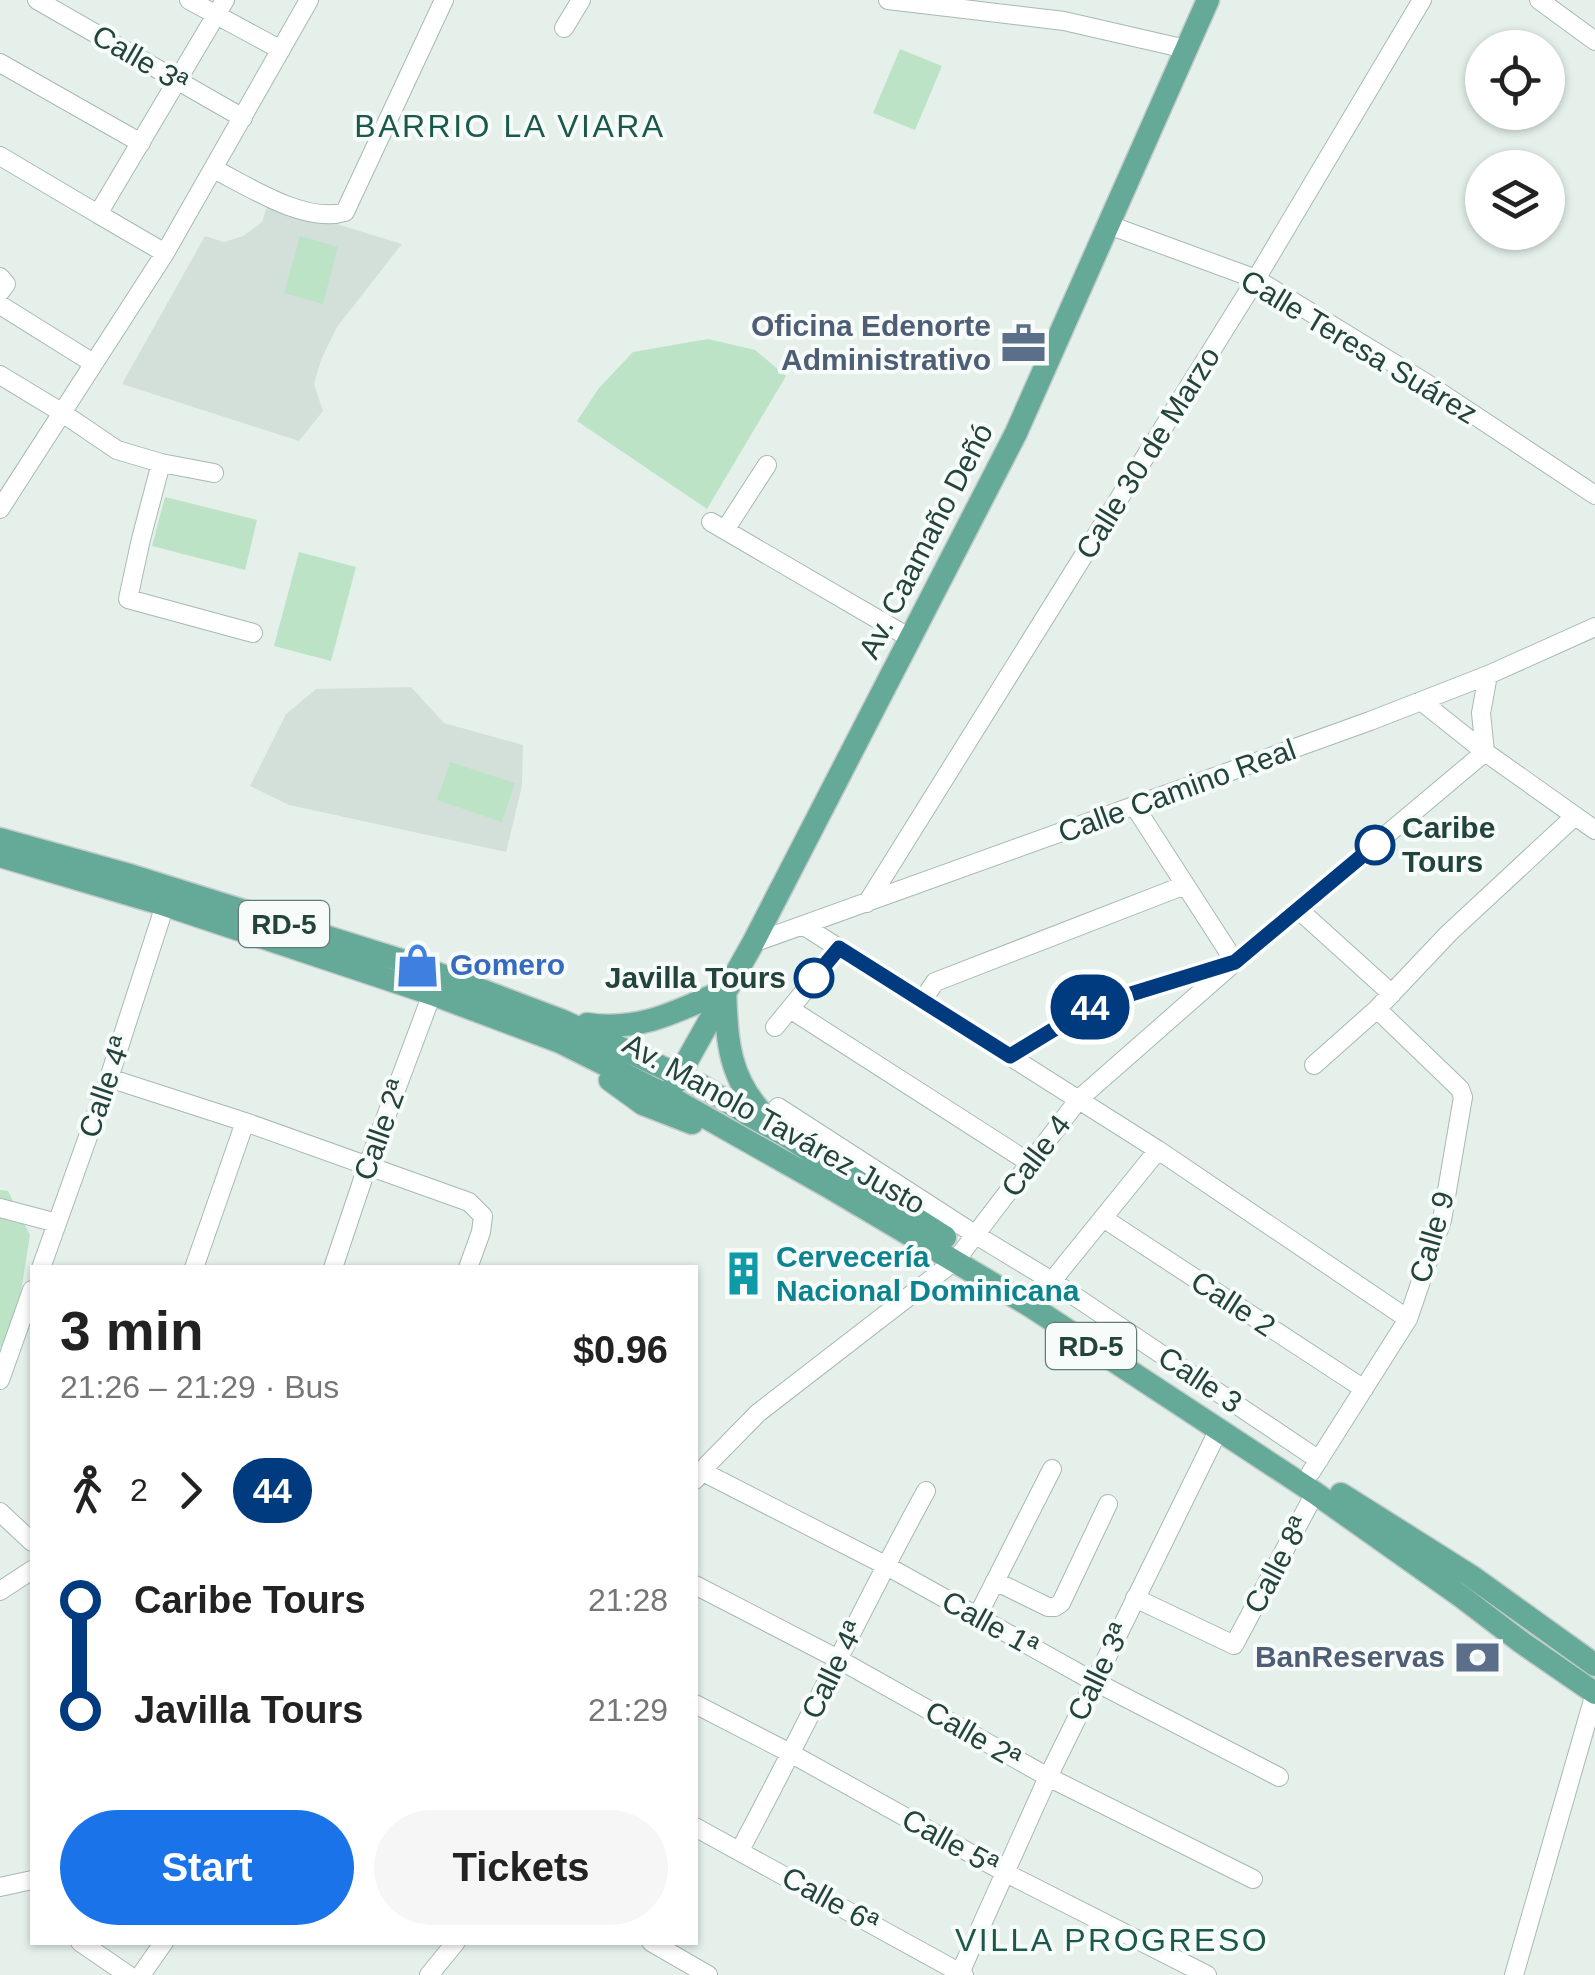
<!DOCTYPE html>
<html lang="en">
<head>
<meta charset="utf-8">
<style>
	:root { --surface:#fff; --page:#f6f6f6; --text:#222; --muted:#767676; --accent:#1a73e8 }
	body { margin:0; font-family:Helvetica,sans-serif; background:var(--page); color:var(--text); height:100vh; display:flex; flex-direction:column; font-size:38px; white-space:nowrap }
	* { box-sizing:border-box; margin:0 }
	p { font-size:32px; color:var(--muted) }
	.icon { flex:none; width:55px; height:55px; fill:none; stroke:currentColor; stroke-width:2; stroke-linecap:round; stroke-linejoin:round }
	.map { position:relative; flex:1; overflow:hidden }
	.panel { position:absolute; left:30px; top:1265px; width:668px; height:680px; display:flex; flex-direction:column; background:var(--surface); border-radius:0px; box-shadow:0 2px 8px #0004 }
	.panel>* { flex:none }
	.badge { padding:0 20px; border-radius:32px; font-size:35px; line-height:65px }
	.tools { position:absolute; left:1465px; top:30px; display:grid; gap:20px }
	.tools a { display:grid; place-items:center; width:100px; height:100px; border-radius:50%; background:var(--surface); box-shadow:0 2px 8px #0004; font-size:50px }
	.map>.badge { position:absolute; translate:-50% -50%; box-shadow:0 0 0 5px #fff }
	.legs { display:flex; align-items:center; gap:15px; height:110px; padding:0 30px; font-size:32px }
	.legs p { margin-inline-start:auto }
	.overview { display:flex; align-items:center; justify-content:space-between; height:170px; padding:0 30px }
	h1 { font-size:55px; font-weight:600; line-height:75px }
	.primary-button { display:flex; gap:20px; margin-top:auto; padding:20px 30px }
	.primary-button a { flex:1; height:115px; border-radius:60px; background:var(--accent); color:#fff; font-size:40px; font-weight:600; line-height:115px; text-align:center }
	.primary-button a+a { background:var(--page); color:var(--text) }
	ul { padding:0 30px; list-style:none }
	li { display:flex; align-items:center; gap:35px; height:110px; font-size:38px }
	li i { display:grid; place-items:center; width:15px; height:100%; margin:0 12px; background:currentColor }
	li i::after { content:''; width:25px; height:25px; margin:-12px; border:8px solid; border-radius:50%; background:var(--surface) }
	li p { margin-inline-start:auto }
	li:first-child i { background:linear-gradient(#0000 50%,currentColor 0) }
	li:last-child i { background:linear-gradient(currentColor 50%,#0000 0) }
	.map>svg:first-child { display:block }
</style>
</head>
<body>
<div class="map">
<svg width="1595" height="1975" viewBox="0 0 1595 1975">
	<rect width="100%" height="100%" fill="#e5f0eb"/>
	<path fill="#d3e0da" d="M268,203l134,41 -65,83 -16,33 -7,24 9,27 -24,30 -177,-57 83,-148 19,6 19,-6 19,-14z
		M411,687l33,36 79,22 -1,41 -16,66 -217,-47 -39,-19 36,-72 30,-25z"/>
	<path fill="#bce3c6" d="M900,49l42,17 -27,64 -42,-17z
		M300,236l38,11 -15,57 -39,-11z
		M708,339l47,11 31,26 -79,133 -130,-88 22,-33 34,-36z
		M165,497l92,23 -12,50 -93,-24z
		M299,552l57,15 -25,94 -57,-15z
		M450,762l65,21 -13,39 -65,-22z
		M0,1190l8,1 22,44 -16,101 -14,11z"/>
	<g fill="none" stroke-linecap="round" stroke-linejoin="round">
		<defs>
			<path id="minor" d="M37,0l206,118
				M189,0l92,50
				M888,0l176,21 122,28
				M1539,0l56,41
				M564,28l17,-28
				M0,63l141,80
				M0,156l98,58
				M214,169c35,18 92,55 131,43l99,-212
				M1109,225l147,54 170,104 169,112
				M165,253l-67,-39 127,-214
				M0,277l6,7 -6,8
				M0,305l93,58
				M0,375l61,37 56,38 44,13 53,10
				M161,463l-20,76 -13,60 125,34
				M0,509l165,-256 144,-253
				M711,522l199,116
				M725,530l42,-65
				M1421,701l64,51 110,78
				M1485,752l-4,-39 7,-38
				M867,903l389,-624 166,-279
				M1299,910l93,84
				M804,926l354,224 250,169
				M753,943l617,-222 118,-46 107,-48
				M922,1001l13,-19 250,-97
				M790,1009l240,154
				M775,1027l64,-78
				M1010,1055l82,-49 143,-44 -100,-155
				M1314,1065l63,-56 72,-76 126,-117
				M109,1078l136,44 224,80 14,14 -2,16 -13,36
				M778,1107l198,128 76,46 267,179
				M0,1208l57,15
				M1103,1218l261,171
				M41,1268l68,-190 56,-173
				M194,1268l51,-146
				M333,1268l34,-101 65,-173
				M1052,1281l106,-131
				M0,1380l32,-90
				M701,1471l184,94 197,110 197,102
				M1311,1472l97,-153 34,-99 21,-123 -3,-8 -83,-80
				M695,1480l12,-15 51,-52 198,-153 123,-161 156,-137 250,-210
				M0,1512l32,30
				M995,1581l53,26h7l6,-4 47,-99
				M695,1585l143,74 210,118 205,102
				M0,1591l32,-21
				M1135,1598l99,47 81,-152
				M977,1617l75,-148
				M695,1704l97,50 212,118 203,103
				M695,1827l269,148
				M740,1850c64,-119 121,-241 186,-359
				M0,1887l32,-7
				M80,1942l48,33
				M651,1942l57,33
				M960,1973l88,-196 171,-348
				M141,1975l23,-33
				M429,1975l27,-33
				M1514,1975l81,-282"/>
			<path id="major" d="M0,839l126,35 281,88 156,59 139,65 45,28 38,21 160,102
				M0,856l165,49 267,89 128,48 108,54 161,91 203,120 283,186 147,104 59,45 74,51
				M587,1024c53,8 91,-13 138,-34 2,50 3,88 40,126
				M610,1080l33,24 49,19
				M674,1084l79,-141 263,-510 192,-433
				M1341,1494l130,82 124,89"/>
		</defs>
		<use href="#minor" stroke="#a7b9b3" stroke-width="20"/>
		<use href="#major" stroke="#c1cbc8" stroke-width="25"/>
		<use href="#minor" stroke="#fff" stroke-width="18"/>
		<use href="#major" stroke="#65aa98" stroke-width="22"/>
	</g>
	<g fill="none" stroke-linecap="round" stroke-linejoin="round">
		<defs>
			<path id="line-1" d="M814,978l25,-30 171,108 82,-50 143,-44 140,-117"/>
		</defs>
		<use href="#line-1" stroke="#fff" stroke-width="22"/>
		<use href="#line-1" stroke="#003b80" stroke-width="15"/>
	</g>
	<defs>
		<symbol id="office-bare" viewBox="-9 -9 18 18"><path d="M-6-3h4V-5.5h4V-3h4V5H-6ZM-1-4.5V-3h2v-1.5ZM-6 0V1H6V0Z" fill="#5c6f8a" stroke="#f7fbf9" stroke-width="2.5" paint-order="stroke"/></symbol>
		<symbol id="shop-bare" viewBox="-9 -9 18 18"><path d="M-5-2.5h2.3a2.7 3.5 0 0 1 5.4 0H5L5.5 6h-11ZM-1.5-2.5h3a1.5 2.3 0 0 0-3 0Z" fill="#3f7fe0" stroke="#f7fbf9" stroke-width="2.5" paint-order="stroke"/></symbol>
		<symbol id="building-bare" viewBox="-9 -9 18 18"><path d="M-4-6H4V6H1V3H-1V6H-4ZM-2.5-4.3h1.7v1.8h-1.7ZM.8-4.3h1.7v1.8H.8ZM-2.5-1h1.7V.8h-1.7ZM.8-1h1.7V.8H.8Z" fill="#0f9aa8" stroke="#f7fbf9" stroke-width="2.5" paint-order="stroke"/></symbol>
		<symbol id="bank-bare" viewBox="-9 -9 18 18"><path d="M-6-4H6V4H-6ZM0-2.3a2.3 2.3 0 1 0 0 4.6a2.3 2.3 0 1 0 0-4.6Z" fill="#5c6f8a" stroke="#f7fbf9" stroke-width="2.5" paint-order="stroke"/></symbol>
	</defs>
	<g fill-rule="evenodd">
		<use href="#office-bare" x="992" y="312" width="63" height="63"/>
		<use href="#shop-bare" x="386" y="934" width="63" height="63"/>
		<use href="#building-bare" x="712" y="1242" width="63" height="63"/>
		<use href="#bank-bare" x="1446" y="1626" width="63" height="63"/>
	</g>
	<g fill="#fff" stroke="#003b80" stroke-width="5">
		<circle cx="1375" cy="845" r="18"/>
		<circle cx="814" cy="978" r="18"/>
	</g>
	<g text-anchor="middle" stroke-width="8" stroke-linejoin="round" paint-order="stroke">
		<g fill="#f7fbf9" stroke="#627b74" stroke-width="2.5">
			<rect x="239" y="901" width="90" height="46" rx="8"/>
			<rect x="1046" y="1323" width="90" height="46" rx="8"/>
		</g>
		<g font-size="28" font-weight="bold" fill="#22443b">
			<text x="284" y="934">RD-5</text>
			<text x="1091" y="1356">RD-5</text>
		</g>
		<g font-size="30" fill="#22443b" stroke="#f7fbf9">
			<text transform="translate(140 59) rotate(30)" y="10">Calle 3ª</text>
			<text transform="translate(1359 347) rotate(31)" y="10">Calle Teresa Suárez</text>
			<text transform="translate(1148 453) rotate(-58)" y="10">Calle 30 de Marzo</text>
			<text transform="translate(926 541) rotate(-63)" y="10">Av. Caamaño Deñó</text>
			<text transform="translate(1177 791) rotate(-20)" y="10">Calle Camino Real</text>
			<text transform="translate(105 1087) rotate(-71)" y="10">Calle 4ª</text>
			<text transform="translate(774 1124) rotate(29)" y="10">Av. Manolo Tavárez Justo</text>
			<text transform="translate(381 1130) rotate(-70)" y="10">Calle 2ª</text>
			<text transform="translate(1036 1156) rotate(-53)" y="10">Calle 4</text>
			<text transform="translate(1432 1237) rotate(-74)" y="10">Calle 9</text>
			<text transform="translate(1233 1304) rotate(33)" y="10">Calle 2</text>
			<text transform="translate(1200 1380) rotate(34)" y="10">Calle 3</text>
			<text transform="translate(1277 1565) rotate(-62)" y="10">Calle 8ª</text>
			<text transform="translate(990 1624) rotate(29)" y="10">Calle 1ª</text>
			<text transform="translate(833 1670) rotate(-64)" y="10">Calle 4ª</text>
			<text transform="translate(1099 1672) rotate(-64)" y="10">Calle 3ª</text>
			<text transform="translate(973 1735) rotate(30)" y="10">Calle 2ª</text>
			<text transform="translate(950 1842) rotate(29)" y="10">Calle 5ª</text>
			<text transform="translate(830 1900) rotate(29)" y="10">Calle 6ª</text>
		</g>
		<g font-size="30" font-weight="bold" fill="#4e5e75" stroke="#f7fbf9" text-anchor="end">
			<text x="991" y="336">Oficina Edenorte<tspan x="991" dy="34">Administrativo</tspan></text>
			<text x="1445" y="1667">BanReservas</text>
		</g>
		<g font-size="30" font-weight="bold" fill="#22443b" stroke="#f7fbf9" text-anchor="start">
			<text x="1402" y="838">Caribe<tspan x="1402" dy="34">Tours</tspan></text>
			<text x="786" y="988" text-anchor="end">Javilla Tours</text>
		</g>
		<g font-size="30" font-weight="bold" fill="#366cbe" stroke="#f7fbf9" text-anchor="start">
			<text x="450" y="975">Gomero</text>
		</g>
		<g font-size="30" font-weight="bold" fill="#0d838f" stroke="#f7fbf9" text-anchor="start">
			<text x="776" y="1267">Cervecería<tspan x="776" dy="34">Nacional Dominicana</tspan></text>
		</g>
		<g font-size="32" letter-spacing="2.5" fill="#1b594a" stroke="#f7fbf9">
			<text x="510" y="137">BARRIO LA VIARA</text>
			<text x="1112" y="1951">VILLA PROGRESO</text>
		</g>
	</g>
</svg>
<div class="tools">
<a><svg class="icon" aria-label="locate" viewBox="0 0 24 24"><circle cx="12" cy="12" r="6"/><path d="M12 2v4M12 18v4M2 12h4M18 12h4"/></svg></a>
<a><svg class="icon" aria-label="layers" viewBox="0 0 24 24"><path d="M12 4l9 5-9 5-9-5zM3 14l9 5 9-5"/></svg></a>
</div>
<b class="badge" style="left:1090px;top:1007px;background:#003b80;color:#fff">44</b>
<section class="panel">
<div class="overview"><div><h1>3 min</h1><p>21:26 – 21:29 · Bus</p></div><b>$0.96</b></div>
<div class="legs"><svg class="icon" aria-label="walk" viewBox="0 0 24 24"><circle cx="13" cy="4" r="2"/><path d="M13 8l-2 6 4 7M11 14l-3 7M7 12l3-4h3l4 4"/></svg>2<svg class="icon" aria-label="forward" viewBox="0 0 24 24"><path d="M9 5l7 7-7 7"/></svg><b class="badge" style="background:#003b80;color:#fff">44</b></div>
<ul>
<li><i style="color:#003b80"></i><b>Caribe Tours</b><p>21:28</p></li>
<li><i style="color:#003b80"></i><b>Javilla Tours</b><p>21:29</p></li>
</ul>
<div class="primary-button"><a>Start</a><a>Tickets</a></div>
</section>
</div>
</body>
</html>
